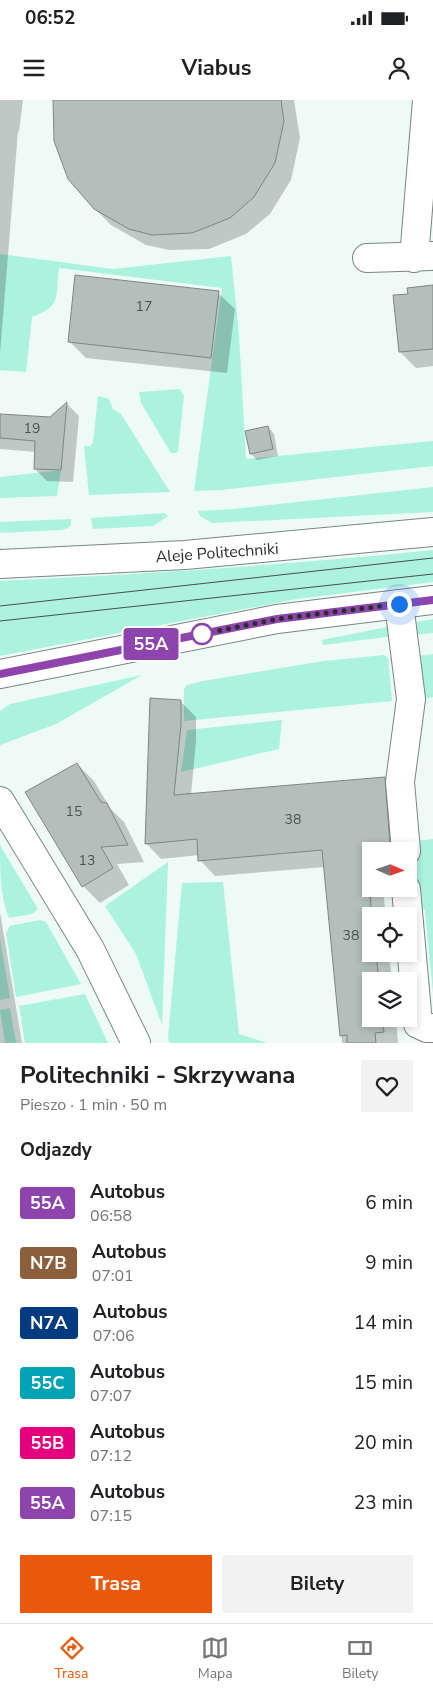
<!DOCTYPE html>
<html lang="pl">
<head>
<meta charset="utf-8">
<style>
	:root { --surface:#fff; --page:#f2f2f2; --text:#202124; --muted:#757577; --line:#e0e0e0; --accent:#ea580c }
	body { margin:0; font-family:"Nunito Sans",sans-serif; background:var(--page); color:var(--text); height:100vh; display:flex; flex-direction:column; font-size:19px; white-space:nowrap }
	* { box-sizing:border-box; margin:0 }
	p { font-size:16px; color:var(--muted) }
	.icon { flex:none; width:28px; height:28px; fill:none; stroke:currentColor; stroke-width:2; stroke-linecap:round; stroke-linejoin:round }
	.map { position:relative; height:943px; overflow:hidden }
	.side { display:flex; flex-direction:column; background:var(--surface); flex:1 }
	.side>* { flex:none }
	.badge { padding:0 10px; border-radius:4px; font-size:18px; line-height:32px }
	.needle { width:32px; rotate:92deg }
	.tools { position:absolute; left:362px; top:742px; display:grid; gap:10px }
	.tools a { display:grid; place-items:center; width:55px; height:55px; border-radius:0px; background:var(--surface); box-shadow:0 2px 8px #0003; font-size:25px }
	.you { position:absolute; width:25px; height:25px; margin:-12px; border:4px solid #fff; border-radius:50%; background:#1a73e8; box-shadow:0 0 0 8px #1a73e833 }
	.map>.badge { position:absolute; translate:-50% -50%; box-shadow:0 0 0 2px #fff }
	h2 { padding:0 20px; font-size:19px; line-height:45px }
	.round { display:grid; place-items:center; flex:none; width:52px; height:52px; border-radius:0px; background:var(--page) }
	.summary { display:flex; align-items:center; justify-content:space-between; height:85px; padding:0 20px }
	h1 { font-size:24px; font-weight:700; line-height:38px }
	.button { display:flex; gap:10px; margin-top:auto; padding:10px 20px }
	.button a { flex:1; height:58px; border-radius:0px; background:var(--accent); color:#fff; font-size:20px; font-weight:700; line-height:58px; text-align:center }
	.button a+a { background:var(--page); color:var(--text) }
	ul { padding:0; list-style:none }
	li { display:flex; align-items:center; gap:15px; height:60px; padding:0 20px }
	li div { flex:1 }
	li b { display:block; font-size:19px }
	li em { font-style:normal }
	li .badge { min-width:55px; font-weight:700; text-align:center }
	.status { display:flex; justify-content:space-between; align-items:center; height:35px; padding:0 25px; background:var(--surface); direction:ltr }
	.status svg { height:14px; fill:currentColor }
	header { display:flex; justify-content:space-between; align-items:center; height:65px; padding:0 20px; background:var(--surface); font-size:22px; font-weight:700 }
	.dock { display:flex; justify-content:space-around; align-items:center; height:70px; border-top:1px solid var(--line); background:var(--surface); font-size:14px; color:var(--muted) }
	.dock a { display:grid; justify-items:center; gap:2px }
	.dock .current { color:var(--accent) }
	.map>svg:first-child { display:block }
</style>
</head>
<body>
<div class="status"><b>06:52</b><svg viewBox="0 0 49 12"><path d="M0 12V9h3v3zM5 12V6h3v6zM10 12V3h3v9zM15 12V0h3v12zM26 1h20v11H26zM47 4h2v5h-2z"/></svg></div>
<header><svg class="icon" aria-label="menu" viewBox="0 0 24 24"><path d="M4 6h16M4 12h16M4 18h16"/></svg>Viabus<svg class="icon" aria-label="person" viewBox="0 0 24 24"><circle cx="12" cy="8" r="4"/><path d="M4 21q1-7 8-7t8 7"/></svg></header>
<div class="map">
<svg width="433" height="943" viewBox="0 0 433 943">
	<rect width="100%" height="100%" fill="#eefaf6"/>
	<path fill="#abf2df" d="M0,154l113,15 118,-13 8,79 7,124 187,-18v25l-212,24 -27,1 28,-203 -163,-20c-4,29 4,37 -27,49l-6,55 -26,-2z
		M180,289l4,7 -6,55 -2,2h-5l-30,-50 -2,-11z
		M98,296l11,3 4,10 8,5 49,78 -81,3 -5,-49h6l3,-3z
		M61,370l-4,26 -57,2v-21z
		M433,387v25l-221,11 -12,-7 -2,-5 35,-2z
		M165,413l3,3 -15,10 -60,3 -2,-11z
		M71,419v6l-3,3 -7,2 -61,3v-11z
		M433,450v32l-136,17 -297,57v-75c145,-7 289,-16 433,-31z
		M433,519v14l-21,2 -1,-9 6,-4z
		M392,526l2,10 -71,9 -1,-5z
		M433,554v43l-12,2 -5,-43z
		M384,555l4,3 4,43 -208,20v-32l3,-4 16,-4 121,-20z
		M142,575l-86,49 -56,21v-34l10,-7z
		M282,620l-3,29 -98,23 6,-42z
		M433,739v154l-8,-82 -6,-9 -5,-61z
		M0,745l38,64 -6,5 -23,4c-9,-21 -9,-49 -9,-73z
		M168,762l-6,163 -26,-71 -31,-48z
		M223,782l16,152 28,9h-97l-2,-5 14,-155z
		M40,820l6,2 35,62 -65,13 -10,-64 4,-7z
		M0,839l10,59 -10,2z
		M85,894l23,49h-83l-6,-37z
		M10,908l6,35h-11l-5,-33z"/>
	<path fill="#0003" d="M0,0h23l-4,32 -1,-1 -18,223z
		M55,0h239l6,38 -9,42 -21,34 -24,20 -37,15 -40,1 -23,-5 -35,-20 -17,-17z
		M433,186v80l-17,2 -16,-16 10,-57z
		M218,193l17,16 -8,64 -141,-15 -17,-17z
		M67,304l12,12 -6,66 -26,-1 -12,-12 1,-17 -36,-3v-34l51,4z
		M268,327l6,7 4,22 -21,4 -6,-6 -5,-22z
		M180,601l16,16v24l-5,54 193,-17 16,16 4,57h-33v38h12l3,27h-15v38h18l3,27h-21v38h25l2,24h-56l-17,-176 -110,9 -15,-16 -1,-5 -38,4 -15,-16z
		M77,664l17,17 16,27 14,14 20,40 -27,2 12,21 -29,18 -17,-17z
		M0,812l22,131h-22z"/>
	<path fill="#b3bfbb" stroke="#7c8784" d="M53,0h228l3,21 -9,42 -21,34 -24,21 -38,15 -40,2 -23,-6 -35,-20 -26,-30 -14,-38z
		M75,175l144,16 -8,67 -143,-16z
		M433,185v64l-34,3 -6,-57 15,-1 -1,-6z
		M67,302l-6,68 -27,-1 1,-28 -35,-3v-24l50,3z
		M268,326l5,23 -23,5 -5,-23z
		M150,598l31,2v25l-7,70 211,-18 5,67 -25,2 7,70 -1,38h5l3,27h-8v38h11l2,13 -9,1 1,10h-29v-8l-7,1 -18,-186 -124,11 -1,-22 -52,5z
		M77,663l24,39 6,1 21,42 -27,2 12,21 -31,19 -57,-95z"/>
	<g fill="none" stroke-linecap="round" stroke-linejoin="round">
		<defs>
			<path id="minor" d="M367,158l64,-2
				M414,158l13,-158
				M399,504l12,95 -11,83 6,69
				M0,701l90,148 46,94
				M406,789l12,135 9,4h6"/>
			<path id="major" d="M0,464l185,-9 248,-23
				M0,574l277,-55 156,-19"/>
		</defs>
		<use href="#minor" stroke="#798581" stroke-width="30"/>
		<use href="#major" stroke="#798581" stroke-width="30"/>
		<use href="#minor" stroke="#fff" stroke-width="28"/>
		<use href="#major" stroke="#fff" stroke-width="28"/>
		<path stroke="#494f4d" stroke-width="1" d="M0,506l433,-48
			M0,521l433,-47"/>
	</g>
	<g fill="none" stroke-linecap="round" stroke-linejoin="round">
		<defs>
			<path id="line" d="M0,574l277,-55 156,-19"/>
		</defs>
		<use href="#line" stroke="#fff" stroke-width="11"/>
		<use href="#line" stroke="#8e44ad" stroke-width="8"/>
		<path stroke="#2a2e2d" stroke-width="5" stroke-dasharray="0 9" d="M202,534l75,-15 122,-15"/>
	</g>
	<circle fill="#fff" stroke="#8e44ad" stroke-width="2.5" cx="202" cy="534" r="10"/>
	<g text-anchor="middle" stroke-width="4.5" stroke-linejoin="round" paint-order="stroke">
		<g font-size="14" fill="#4c5250">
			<text x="144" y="211">17</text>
			<text x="32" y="333">19</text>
			<text x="74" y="716">15</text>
			<text x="293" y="724">38</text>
			<text x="87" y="765">13</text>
			<text x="351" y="840">38</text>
		</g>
		<g font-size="16" fill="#2a2e2d" stroke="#fff">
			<text transform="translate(217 452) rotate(-4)" y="6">Aleje Politechniki</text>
		</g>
	</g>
</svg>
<div class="tools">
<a><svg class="needle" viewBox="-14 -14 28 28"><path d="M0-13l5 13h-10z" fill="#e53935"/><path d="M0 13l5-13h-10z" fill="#757577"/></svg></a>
<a><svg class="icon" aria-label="locate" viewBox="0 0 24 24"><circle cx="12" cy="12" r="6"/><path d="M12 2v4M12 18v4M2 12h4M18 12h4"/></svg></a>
<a><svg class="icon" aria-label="layers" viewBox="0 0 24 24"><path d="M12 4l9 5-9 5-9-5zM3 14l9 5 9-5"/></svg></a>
</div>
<div class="you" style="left:399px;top:504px"></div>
<b class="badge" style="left:151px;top:544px;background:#8e44ad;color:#fff">55A</b>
</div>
<section class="side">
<div class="summary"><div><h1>Politechniki - Skrzywana</h1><p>Pieszo · 1 min · 50 m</p></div><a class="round"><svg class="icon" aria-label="heart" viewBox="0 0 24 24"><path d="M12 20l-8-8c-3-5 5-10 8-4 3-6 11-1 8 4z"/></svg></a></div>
<h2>Odjazdy</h2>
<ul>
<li><span class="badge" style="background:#8e44ad;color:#fff">55A</span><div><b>Autobus</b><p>06:58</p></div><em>6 min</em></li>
<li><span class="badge" style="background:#8b5e3c;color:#fff">N7B</span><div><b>Autobus</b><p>07:01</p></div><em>9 min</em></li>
<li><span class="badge" style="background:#003b80;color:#fff">N7A</span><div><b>Autobus</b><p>07:06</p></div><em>14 min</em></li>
<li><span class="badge" style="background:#00a3b4;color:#fff">55C</span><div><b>Autobus</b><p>07:07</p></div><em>15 min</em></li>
<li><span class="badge" style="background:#e6007e;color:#fff">55B</span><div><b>Autobus</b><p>07:12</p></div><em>20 min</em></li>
<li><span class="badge" style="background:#8e44ad;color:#fff">55A</span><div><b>Autobus</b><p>07:15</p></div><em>23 min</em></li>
</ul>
<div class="button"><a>Trasa</a><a>Bilety</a></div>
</section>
<nav class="dock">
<a class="current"><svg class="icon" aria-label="directions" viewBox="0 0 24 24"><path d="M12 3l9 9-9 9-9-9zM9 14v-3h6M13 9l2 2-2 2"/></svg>Trasa</a>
<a><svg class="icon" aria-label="map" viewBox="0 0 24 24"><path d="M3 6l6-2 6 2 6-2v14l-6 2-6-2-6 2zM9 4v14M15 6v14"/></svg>Mapa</a>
<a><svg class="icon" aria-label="tickets" viewBox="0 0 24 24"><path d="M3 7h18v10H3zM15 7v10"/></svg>Bilety</a>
</nav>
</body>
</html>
